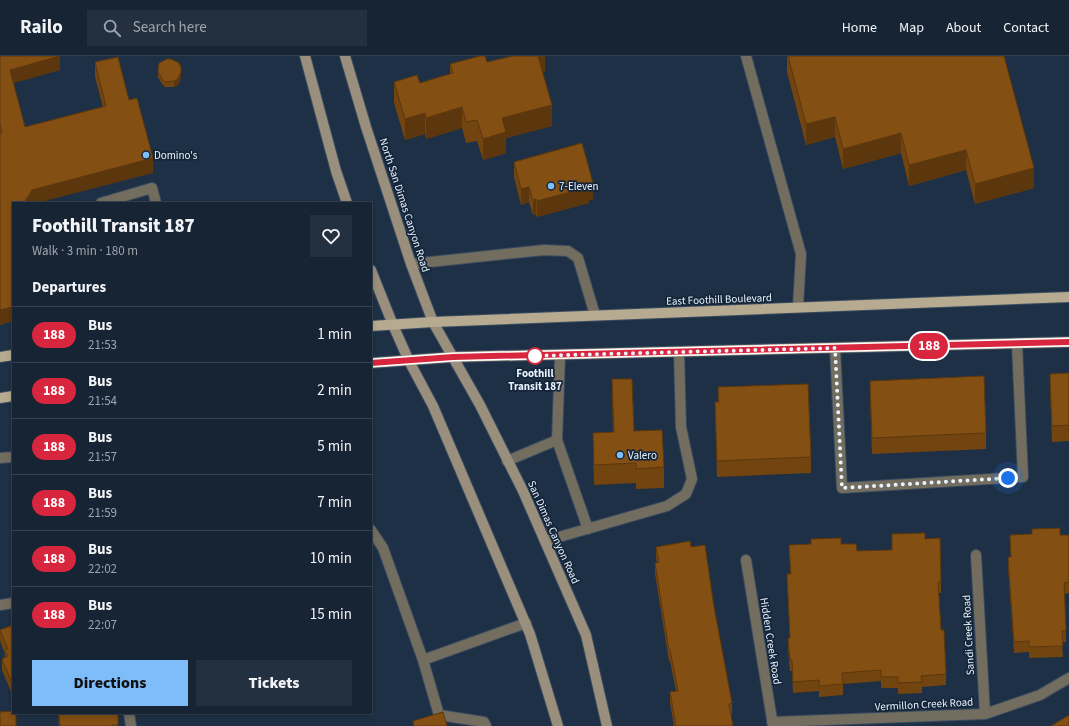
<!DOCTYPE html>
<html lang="en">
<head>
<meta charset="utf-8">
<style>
	:root { --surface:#162434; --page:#233040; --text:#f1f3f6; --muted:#9ea4ac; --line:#35414f; --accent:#7ebdf9 }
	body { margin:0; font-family:"Source Sans 3",sans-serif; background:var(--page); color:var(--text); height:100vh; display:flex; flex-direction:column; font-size:15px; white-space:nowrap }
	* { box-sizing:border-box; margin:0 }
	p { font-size:13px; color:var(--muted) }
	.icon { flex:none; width:22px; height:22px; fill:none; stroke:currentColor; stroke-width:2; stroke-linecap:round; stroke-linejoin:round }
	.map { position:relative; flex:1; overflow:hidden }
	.side { position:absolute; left:12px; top:146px; width:360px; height:512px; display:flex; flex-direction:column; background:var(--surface); border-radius:0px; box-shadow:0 2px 6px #0003,0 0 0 1px var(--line) }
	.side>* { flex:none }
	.badge { padding:0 8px; border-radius:13px; font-size:14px; line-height:26px }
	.you { position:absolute; width:20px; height:20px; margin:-10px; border:3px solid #fff; border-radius:50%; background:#1a73e8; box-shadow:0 0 0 6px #1a73e833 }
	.map>.badge { position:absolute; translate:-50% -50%; box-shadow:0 0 0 2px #fff }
	h2 { padding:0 20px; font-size:15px; line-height:36px }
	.round { display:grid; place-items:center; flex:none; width:42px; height:42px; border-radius:0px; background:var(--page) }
	.summary { display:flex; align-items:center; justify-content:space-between; height:68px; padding:0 20px }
	h1 { font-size:19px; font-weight:800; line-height:30px }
	.primary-button { display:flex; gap:8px; margin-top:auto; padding:8px 20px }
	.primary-button a { flex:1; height:46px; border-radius:0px; background:var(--accent); color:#111; font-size:16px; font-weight:800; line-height:46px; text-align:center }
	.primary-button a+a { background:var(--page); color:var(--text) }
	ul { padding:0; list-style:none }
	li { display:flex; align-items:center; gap:12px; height:56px; padding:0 20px; border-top:1px solid var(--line) }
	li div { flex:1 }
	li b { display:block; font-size:15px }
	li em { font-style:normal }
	li .badge { min-width:44px; font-weight:700; text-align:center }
	header { display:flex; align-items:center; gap:24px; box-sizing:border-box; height:56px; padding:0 20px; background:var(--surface); border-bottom:1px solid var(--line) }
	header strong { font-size:19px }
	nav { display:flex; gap:22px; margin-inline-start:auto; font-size:14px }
	.search { width:280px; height:36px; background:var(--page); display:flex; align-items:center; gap:10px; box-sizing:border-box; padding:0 14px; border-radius:0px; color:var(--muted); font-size:15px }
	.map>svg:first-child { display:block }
</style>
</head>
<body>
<header>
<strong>Railo</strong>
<div class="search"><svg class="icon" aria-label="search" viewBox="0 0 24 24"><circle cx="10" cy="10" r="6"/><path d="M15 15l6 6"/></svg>Search here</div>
<nav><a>Home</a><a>Map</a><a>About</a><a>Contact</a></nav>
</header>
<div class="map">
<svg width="1069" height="670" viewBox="0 0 1069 670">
	<rect width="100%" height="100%" fill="#1e3045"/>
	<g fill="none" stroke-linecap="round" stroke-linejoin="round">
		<defs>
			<path id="lane" d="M746,0l55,198 -3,53
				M101,147l51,-15 4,15
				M411,208l133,-14 24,1 10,7 17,57
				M835,292l7,140 181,-11 -6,-133
				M560,299l-3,85 31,89
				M507,405l50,-21
				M371,474l12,18 40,112 103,-37
				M545,485l122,-35 19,-12 6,-15 -11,-52 -2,-75
				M0,549l13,-2
				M423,604l16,55 45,7 2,4"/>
			<path id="street" d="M0,402l13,-1
				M976,499l9,159
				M746,504l27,166
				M129,657l2,13
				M772,666l213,-8 55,-19 29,-17"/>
			<path id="secondary" d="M305,0l31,115 11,32
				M345,0l21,71 45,137 22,58 47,83 43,86 63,144 21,91
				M371,214l22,55 16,36 24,45 97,228 28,92"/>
			<path id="primary" d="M371,270l62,-4 636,-25
				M0,301l13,-2
				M371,307l82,-6 616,-15
				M0,342l13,-2"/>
		</defs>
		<use href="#lane" stroke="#3a4b5f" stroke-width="12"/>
		<use href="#street" stroke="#3a4b5f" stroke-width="12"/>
		<use href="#secondary" stroke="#3a4b5f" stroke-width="12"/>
		<use href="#primary" stroke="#3a4b5f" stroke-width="12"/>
		<use href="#lane" stroke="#736d60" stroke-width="10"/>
		<use href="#street" stroke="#736d60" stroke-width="10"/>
		<use href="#secondary" stroke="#998f7c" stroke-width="10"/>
		<use href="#primary" stroke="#b6aa90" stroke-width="10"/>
	</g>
	<path fill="#714410" d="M0,0l60,14 -47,13 12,44 78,-20 -8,-30v-15l34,38 24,73 -140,30v118l-13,4z
		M545,0v16l-3,1 10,53 -46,12v15l-23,7 -6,-19 -11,2 -4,-15 -36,11 -1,-5 -20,6 -11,-37v-21l26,1 30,-9v-10l37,-2z
		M787,0h217l30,132 -59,16 -9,-34 -57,16 -8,-33 -58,16 -8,-32 -29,8 -19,-73z
		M158,15l23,7 -3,7 -4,2h-9l-3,-3 -4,-7z
		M514,106l79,37 -4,1v3l-52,14 -1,-2h-3l-4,-13 -8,3 -7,-28z
		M1069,317v75v-7l-17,1 -2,-52v-16z
		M612,323l22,52 30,36v21l-28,1v-6l-42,2 -1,-32v-20l20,-1 -1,-33z
		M870,325l116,52v16l-114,5 -2,-57z
		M718,331l93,70v16l-94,4 -2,-75h3z
		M12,466h1v32l-1,-21z
		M892,478l33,5 16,43v11h-2l2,37 5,44v11l-24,2v6l-24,1v-6h-17v-7l-38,3v11l-24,2v-6l-26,2 -1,-22h-2l-2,-22v-11h2l-3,-64h3l-1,-29 52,-1 16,7 35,-1z
		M1010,479h59v58l-4,1 1,48h-4l1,15 -34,1v-6l-15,1 -6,-85v-11h3z
		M656,491h35l23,60 18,96v11l-1,1 2,11h-59l-4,-23v-11l6,-1 -6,-30h-1l-14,-87v-11l2,-1 -1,-4z
		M13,569l-1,69 -10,-24v-11l3,-2v-3l-5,-13v-11z
		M58,657h60v13h-59z"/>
	<path fill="#5c370d" d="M60,0v14l-50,14v-14z
		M537,0h8v16l-8,2z
		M181,16v6l-3,7 -4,2v-6z
		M552,49v21l-46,12v15l-23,7v-21l19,-21z
		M462,51v21l-36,11v-21z
		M425,57v21l-20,6v-21z
		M835,61v20l-29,8v-21z
		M901,77v20l-58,16v-20z
		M966,94v20l-57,16v-21z
		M153,102v15l-116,30h-13l8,-13z
		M1034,112v20l-59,16v-20z
		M593,127v16l-4,1v3l-52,14v-16z
		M529,131v15l-8,3v-16z
		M536,143v16h-3v-15z
		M13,251v14l-13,4v-15z
		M372,567v20l-1,1v-20z
		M12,627h1v11h-1z"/>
	<path fill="#834f13" stroke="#5c370d" d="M0,0h60l-50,14 15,57 81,-21 -11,-44 23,-5 11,43 8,-2 16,60 -121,32 -8,13h-11v104l-13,3v-176l2,-1 -2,-9z
		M480,0h5l2,6 26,-6h25l14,49 -50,13 4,14 -23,7 -6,-19 -11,2 -4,-15 -36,11 -1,-5 -20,6 -11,-37 23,-7 3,8 33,-10 -3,-9z
		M788,0h216l30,112 -59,16 -9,-34 -57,15 -8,-32 -58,16 -8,-32 -29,7z
		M167,3h4l8,4 2,4v5l-3,7 -4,2 -9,1 -3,-3 -4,-8 1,-8z
		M582,87l11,40 -5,1 1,3 -52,14 -1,-2 -3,1 -4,-13 -8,2 -7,-27z
		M1069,317v60v-8l-17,1 -2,-52z
		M984,320l2,57 -114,5 -2,-57z
		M612,323h20l2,52 28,-1 2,37 -28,2v-6l-42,2 -1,-32 21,-1z
		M808,328l3,73 -94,4 -2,-59h4l-1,-15z
		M12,466h1v21z
		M1060,472v7h9v47l-5,1 2,48h-4l1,15 -34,1v-6l-15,1 -6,-85h3l-1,-22 22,-1v-5z
		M925,477v6l15,-1 1,44h-3l3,48h3l2,44 -25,2 1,6 -24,1v-6h-17v-7l-39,3 1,11 -24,2v-6l-26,2 -1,-22h-2l-2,-22h2l-3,-64h4l-2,-29 22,-1v-5l30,-1v6h15l1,7 35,-1v-16z
		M690,485l1,6 14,-2 9,62 18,96 -3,1 4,22h-57l-6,-34 8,-1 -8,-41h-1l-14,-87 4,-1 -3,-15z
		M13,569v58h-1l-10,-24 6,-3 -3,-6 3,-1 -8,-19z
		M13,655v2h3v13h-16v-14z
		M443,656l4,14h-33l-1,-5z
		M59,657h59v12h-6v1h-52z
		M1069,659v11h-18z"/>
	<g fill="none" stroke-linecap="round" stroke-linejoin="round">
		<defs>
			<path id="line" d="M371,307l82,-6 616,-15"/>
		</defs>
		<use href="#line" stroke="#fff" stroke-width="9"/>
		<use href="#line" stroke="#d7263d" stroke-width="6"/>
		<path stroke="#e9f3fe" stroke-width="4" stroke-dasharray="0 7.2" d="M535,300h-5l305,-8 7,140 166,-10"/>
	</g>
	<g fill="#7ebdf9" stroke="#15263a" stroke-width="1.5">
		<circle cx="146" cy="99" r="4"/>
		<circle cx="551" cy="130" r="4"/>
		<circle cx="620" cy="399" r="4"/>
	</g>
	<circle fill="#fff" stroke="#d7263d" stroke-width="2" cx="535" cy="300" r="8"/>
	<g text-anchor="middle" stroke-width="3.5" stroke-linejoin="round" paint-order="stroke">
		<g font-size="11" fill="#e9f3fe" stroke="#15263a" text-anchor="start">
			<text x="154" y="103">Domino's</text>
			<text x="559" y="134">7-Eleven</text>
			<text x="628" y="403">Valero</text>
		</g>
		<g font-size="11" fill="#e9f3fe" stroke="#15263a">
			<text transform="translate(405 149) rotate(72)" y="4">North San Dimas Canyon Road</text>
			<text transform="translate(719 243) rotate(-2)" y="4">East Foothill Boulevard</text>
			<text transform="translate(554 476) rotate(66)" y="4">San Dimas Canyon Road</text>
			<text transform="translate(968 579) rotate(-93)" y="4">Sandi Creek Road</text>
			<text transform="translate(771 585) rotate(81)" y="4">Hidden Creek Road</text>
			<text transform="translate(924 648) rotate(-3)" y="4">Vermillon Creek Road</text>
		</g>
		<g font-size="11" font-weight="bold" fill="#e9f3fe" stroke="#15263a">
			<text x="535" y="321">Foothill<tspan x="535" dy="13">Transit 187</tspan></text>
		</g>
	</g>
</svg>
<div class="you" style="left:1008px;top:422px"></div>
<b class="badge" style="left:929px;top:290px;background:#d7263d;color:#fff">188</b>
<section class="side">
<div class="summary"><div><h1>Foothill Transit 187</h1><p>Walk · 3 min · 180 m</p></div><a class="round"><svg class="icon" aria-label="heart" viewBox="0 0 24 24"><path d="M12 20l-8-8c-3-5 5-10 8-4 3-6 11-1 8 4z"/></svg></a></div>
<h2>Departures</h2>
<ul>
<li><span class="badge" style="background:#d7263d;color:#fff">188</span><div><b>Bus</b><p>21:53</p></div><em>1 min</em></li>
<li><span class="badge" style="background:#d7263d;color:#fff">188</span><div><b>Bus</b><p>21:54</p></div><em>2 min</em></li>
<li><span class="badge" style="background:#d7263d;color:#fff">188</span><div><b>Bus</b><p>21:57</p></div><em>5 min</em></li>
<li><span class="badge" style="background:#d7263d;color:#fff">188</span><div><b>Bus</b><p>21:59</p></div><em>7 min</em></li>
<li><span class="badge" style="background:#d7263d;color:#fff">188</span><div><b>Bus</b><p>22:02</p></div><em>10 min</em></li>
<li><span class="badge" style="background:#d7263d;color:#fff">188</span><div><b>Bus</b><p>22:07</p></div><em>15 min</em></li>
</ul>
<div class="primary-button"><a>Directions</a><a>Tickets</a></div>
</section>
</div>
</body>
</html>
